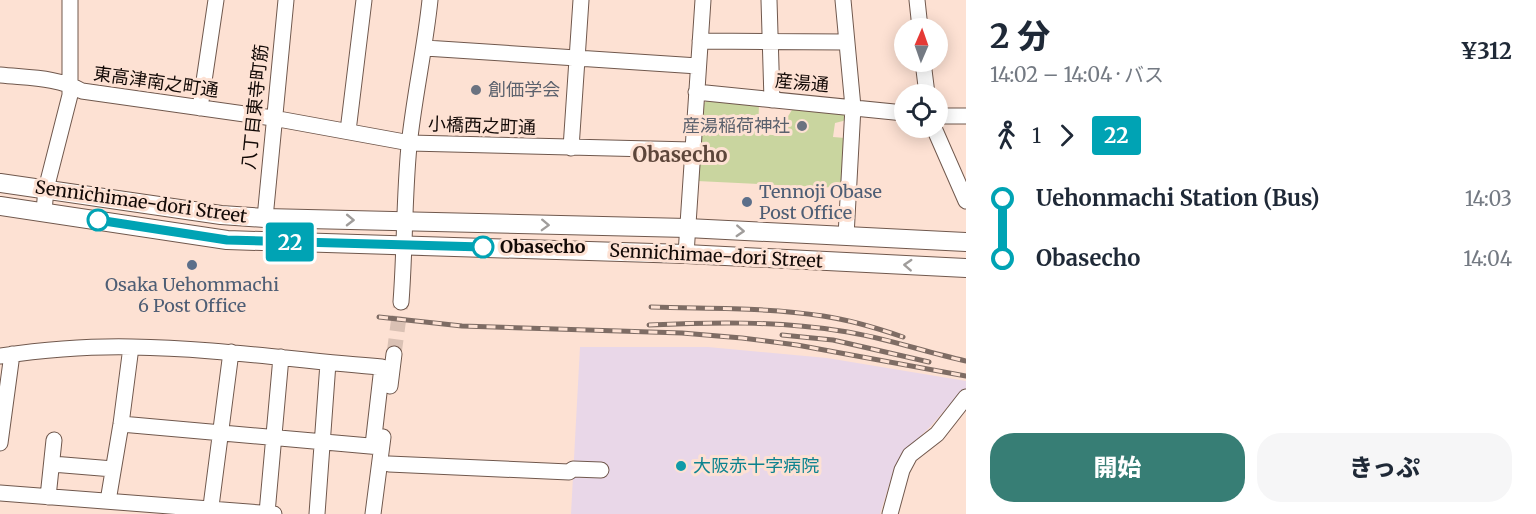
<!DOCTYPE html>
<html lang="ja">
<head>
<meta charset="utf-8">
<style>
	:root { --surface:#fff; --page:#f6f6f7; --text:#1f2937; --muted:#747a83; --accent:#377e75 }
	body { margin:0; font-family:Merriweather,"Noto Sans JP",serif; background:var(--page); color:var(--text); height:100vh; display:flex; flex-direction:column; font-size:22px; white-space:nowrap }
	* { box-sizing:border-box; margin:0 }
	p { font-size:20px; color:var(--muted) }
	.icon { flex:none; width:33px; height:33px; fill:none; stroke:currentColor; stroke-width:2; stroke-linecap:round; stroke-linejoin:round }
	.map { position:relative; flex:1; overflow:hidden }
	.drawer { display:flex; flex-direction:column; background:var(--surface); width:570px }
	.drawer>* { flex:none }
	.badge { padding:0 12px; border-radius:4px; font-size:21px; line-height:39px }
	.needle { width:39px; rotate:2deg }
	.tools { position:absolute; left:894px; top:18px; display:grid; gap:12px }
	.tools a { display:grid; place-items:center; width:54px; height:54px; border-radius:50%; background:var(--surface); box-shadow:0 3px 15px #0003; font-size:30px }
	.map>.badge { position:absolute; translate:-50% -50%; box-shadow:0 0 0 3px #fff }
	.legs { display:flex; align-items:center; gap:9px; height:66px; padding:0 24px; font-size:20px }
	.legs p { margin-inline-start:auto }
	.summary { display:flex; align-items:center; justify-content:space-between; height:102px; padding:0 24px }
	h1 { font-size:33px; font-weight:800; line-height:45px }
	.cta { display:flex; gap:12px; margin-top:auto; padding:12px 24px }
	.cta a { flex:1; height:69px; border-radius:24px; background:var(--accent); color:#fff; font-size:24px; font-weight:800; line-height:69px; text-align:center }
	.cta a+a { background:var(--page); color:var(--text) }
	ul { padding:0 24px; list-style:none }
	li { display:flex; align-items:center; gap:21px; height:60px; font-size:22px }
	li i { display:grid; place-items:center; width:9px; height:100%; margin:0 8px; background:currentColor }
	li i::after { content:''; width:15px; height:15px; margin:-8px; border:4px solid; border-radius:50%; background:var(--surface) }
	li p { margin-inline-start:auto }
	li:first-child i { background:linear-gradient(#0000 50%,currentColor 0) }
	li:last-child i { background:linear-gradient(currentColor 50%,#0000 0) }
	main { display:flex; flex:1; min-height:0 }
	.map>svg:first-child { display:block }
</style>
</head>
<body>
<main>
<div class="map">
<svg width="966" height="514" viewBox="0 0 966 514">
	<rect width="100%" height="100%" fill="#fde1d3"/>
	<path fill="#e9d7e8" d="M580,347h128l119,11 139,23v10l-8,4 -28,32 -25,24 -10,15 -15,48h-309z"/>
	<path fill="#c9d59f" d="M709,99l50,5 -1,30 28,2 -3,-3 -1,-7 13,-21 49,5 5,7 -6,4 -8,2 -2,14 12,1 -3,50 -145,-7 6,-77z"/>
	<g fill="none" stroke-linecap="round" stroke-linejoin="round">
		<path stroke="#dac1b4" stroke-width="15" stroke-dasharray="15 8" stroke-linecap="butt" d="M394,354l7,-52"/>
		<defs>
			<path id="minor" d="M769,0l3,100
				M843,0l10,107 -7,129
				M917,0l3,28
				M700,41l146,1
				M425,48l273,18
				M923,62l4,32
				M0,75c28,3 58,2 82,16l191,27 137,25 282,7
				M696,92l208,21
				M200,108l16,-108
				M938,116h28
				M934,128l32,73
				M348,131l16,-131
				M571,148l10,-148
				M44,211l2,-22 24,-94v-95
				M265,218l21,-218
				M686,254l17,-254
				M401,302c4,-52 3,-104 8,-156 5,-49 16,-97 21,-146
				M0,356c43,-6 88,-10 132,-9 84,1 167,14 250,20l-9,78
				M390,386l4,-32
				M121,424l260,23
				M0,443l12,-89
				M52,464l61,5
				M389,464l180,8 4,-3 28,1
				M0,493l274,21
				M48,497l6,-57
				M108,501l13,-77 10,-77
				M267,513l14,-156
				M210,514l21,-162
				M317,514l11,-151
				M373,514l10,-77
				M890,514l12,-44 8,-15 27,-21 29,-37"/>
			<path id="major" d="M0,183l221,32 44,3 422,10 279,14
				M0,206l227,34 459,14 280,14"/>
		</defs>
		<use href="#minor" stroke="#70584d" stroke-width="17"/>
		<use href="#major" stroke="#70584d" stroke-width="20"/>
		<use href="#minor" stroke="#fff" stroke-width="15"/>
		<use href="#major" stroke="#fff" stroke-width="18"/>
		<defs>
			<path id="rail" d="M651,307c57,2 115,0 172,9 27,4 54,12 80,21
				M379,317l83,9 220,7 60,5 55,7 169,31
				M649,325c65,-3 128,-4 192,6 43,6 83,21 125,30
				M782,335l51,5 96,22"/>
		</defs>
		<use href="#rail" stroke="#7e6c64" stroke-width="5"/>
		<use href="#rail" stroke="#fde1d3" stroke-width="3" stroke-dasharray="9" stroke-linecap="butt"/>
	</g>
	<defs><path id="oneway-chevron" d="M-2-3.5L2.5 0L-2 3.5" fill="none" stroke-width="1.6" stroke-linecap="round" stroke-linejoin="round" transform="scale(1.5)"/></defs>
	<g stroke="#a09d9b">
		<use href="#oneway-chevron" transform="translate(350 220) rotate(1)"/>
		<use href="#oneway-chevron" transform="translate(545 225) rotate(2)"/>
		<use href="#oneway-chevron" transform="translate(740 231) rotate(3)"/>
		<use href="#oneway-chevron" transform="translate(908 265) rotate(-177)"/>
	</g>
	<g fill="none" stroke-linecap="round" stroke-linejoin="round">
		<defs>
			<path id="line-1" d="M98,220l129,20 256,7"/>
		</defs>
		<use href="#line-1" stroke="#fff" stroke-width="14"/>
		<use href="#line-1" stroke="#00a3b4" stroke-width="9"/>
	</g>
	<g fill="#6b7280" stroke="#fde1d3" stroke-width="2">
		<circle cx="476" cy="90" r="6"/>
		<circle cx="802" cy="126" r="6"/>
	</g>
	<g fill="#5c6f8a" stroke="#fde1d3" stroke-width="2">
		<circle cx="747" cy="202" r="6"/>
		<circle cx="192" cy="265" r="6"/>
	</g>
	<g fill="#fff" stroke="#00a3b4" stroke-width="3">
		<circle cx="98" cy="220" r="10"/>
		<circle cx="483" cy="247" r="10"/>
	</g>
	<circle fill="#0f9aa8" stroke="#fde1d3" stroke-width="2" cx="681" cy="466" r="6"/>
	<g text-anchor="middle" stroke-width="6" stroke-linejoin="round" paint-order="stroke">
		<g font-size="18" fill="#120906" stroke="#fde1d3">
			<text transform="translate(156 82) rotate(8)" y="6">東高津南之町通</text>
			<text transform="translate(802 83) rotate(5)" y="6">産湯通</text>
			<text transform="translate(255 107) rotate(-84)" y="6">八丁目東寺町筋</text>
			<text transform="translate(482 126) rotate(2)" y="6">小橋西之町通</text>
			<text transform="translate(141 202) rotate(8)" y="6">Sennichimae-dori Street</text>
			<text transform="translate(716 256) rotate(3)" y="6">Sennichimae-dori Street</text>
		</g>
		<g font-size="18" fill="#5b616d" stroke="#fde1d3" text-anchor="start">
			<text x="488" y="96">創価学会</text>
			<text x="790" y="132" text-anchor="end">産湯稲荷神社</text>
		</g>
		<g font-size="18" fill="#4e5e75" stroke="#fde1d3" text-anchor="start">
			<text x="759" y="198">Tennoji Obase<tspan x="759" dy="21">Post Office</tspan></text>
			<text x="192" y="291" text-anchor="middle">Osaka Uehommachi<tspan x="192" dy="21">6 Post Office</tspan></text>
		</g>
		<g font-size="18" font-weight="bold" fill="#120906" stroke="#fde1d3" text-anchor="start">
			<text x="500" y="253">Obasecho</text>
		</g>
		<g font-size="18" fill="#0d838f" stroke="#fde1d3" text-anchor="start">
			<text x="693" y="472">大阪赤十字病院</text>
		</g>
		<g font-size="20" font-weight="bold" fill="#5d463b" stroke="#fde1d3">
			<text x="680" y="162">Obasecho</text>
		</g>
	</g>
</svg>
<div class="tools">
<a><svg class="needle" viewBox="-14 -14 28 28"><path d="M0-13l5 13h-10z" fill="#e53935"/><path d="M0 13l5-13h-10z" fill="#747a83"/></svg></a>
<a><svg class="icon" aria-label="locate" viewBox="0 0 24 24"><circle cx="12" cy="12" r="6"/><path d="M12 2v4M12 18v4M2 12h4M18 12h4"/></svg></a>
</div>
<b class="badge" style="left:290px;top:242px;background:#00a3b4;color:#fff">22</b>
</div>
<section class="drawer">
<div class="summary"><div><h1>2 分</h1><p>14:02 – 14:04 · バス</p></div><b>¥312</b></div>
<div class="legs"><svg class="icon" aria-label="walk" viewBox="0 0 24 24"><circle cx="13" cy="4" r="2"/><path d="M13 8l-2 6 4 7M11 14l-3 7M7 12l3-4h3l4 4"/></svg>1<svg class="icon" aria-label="forward" viewBox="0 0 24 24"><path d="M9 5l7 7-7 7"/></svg><b class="badge" style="background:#00a3b4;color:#fff">22</b></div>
<ul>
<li><i style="color:#00a3b4"></i><b>Uehonmachi Station (Bus)</b><p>14:03</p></li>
<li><i style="color:#00a3b4"></i><b>Obasecho</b><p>14:04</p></li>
</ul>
<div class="cta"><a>開始</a><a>きっぷ</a></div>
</section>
</main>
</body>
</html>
